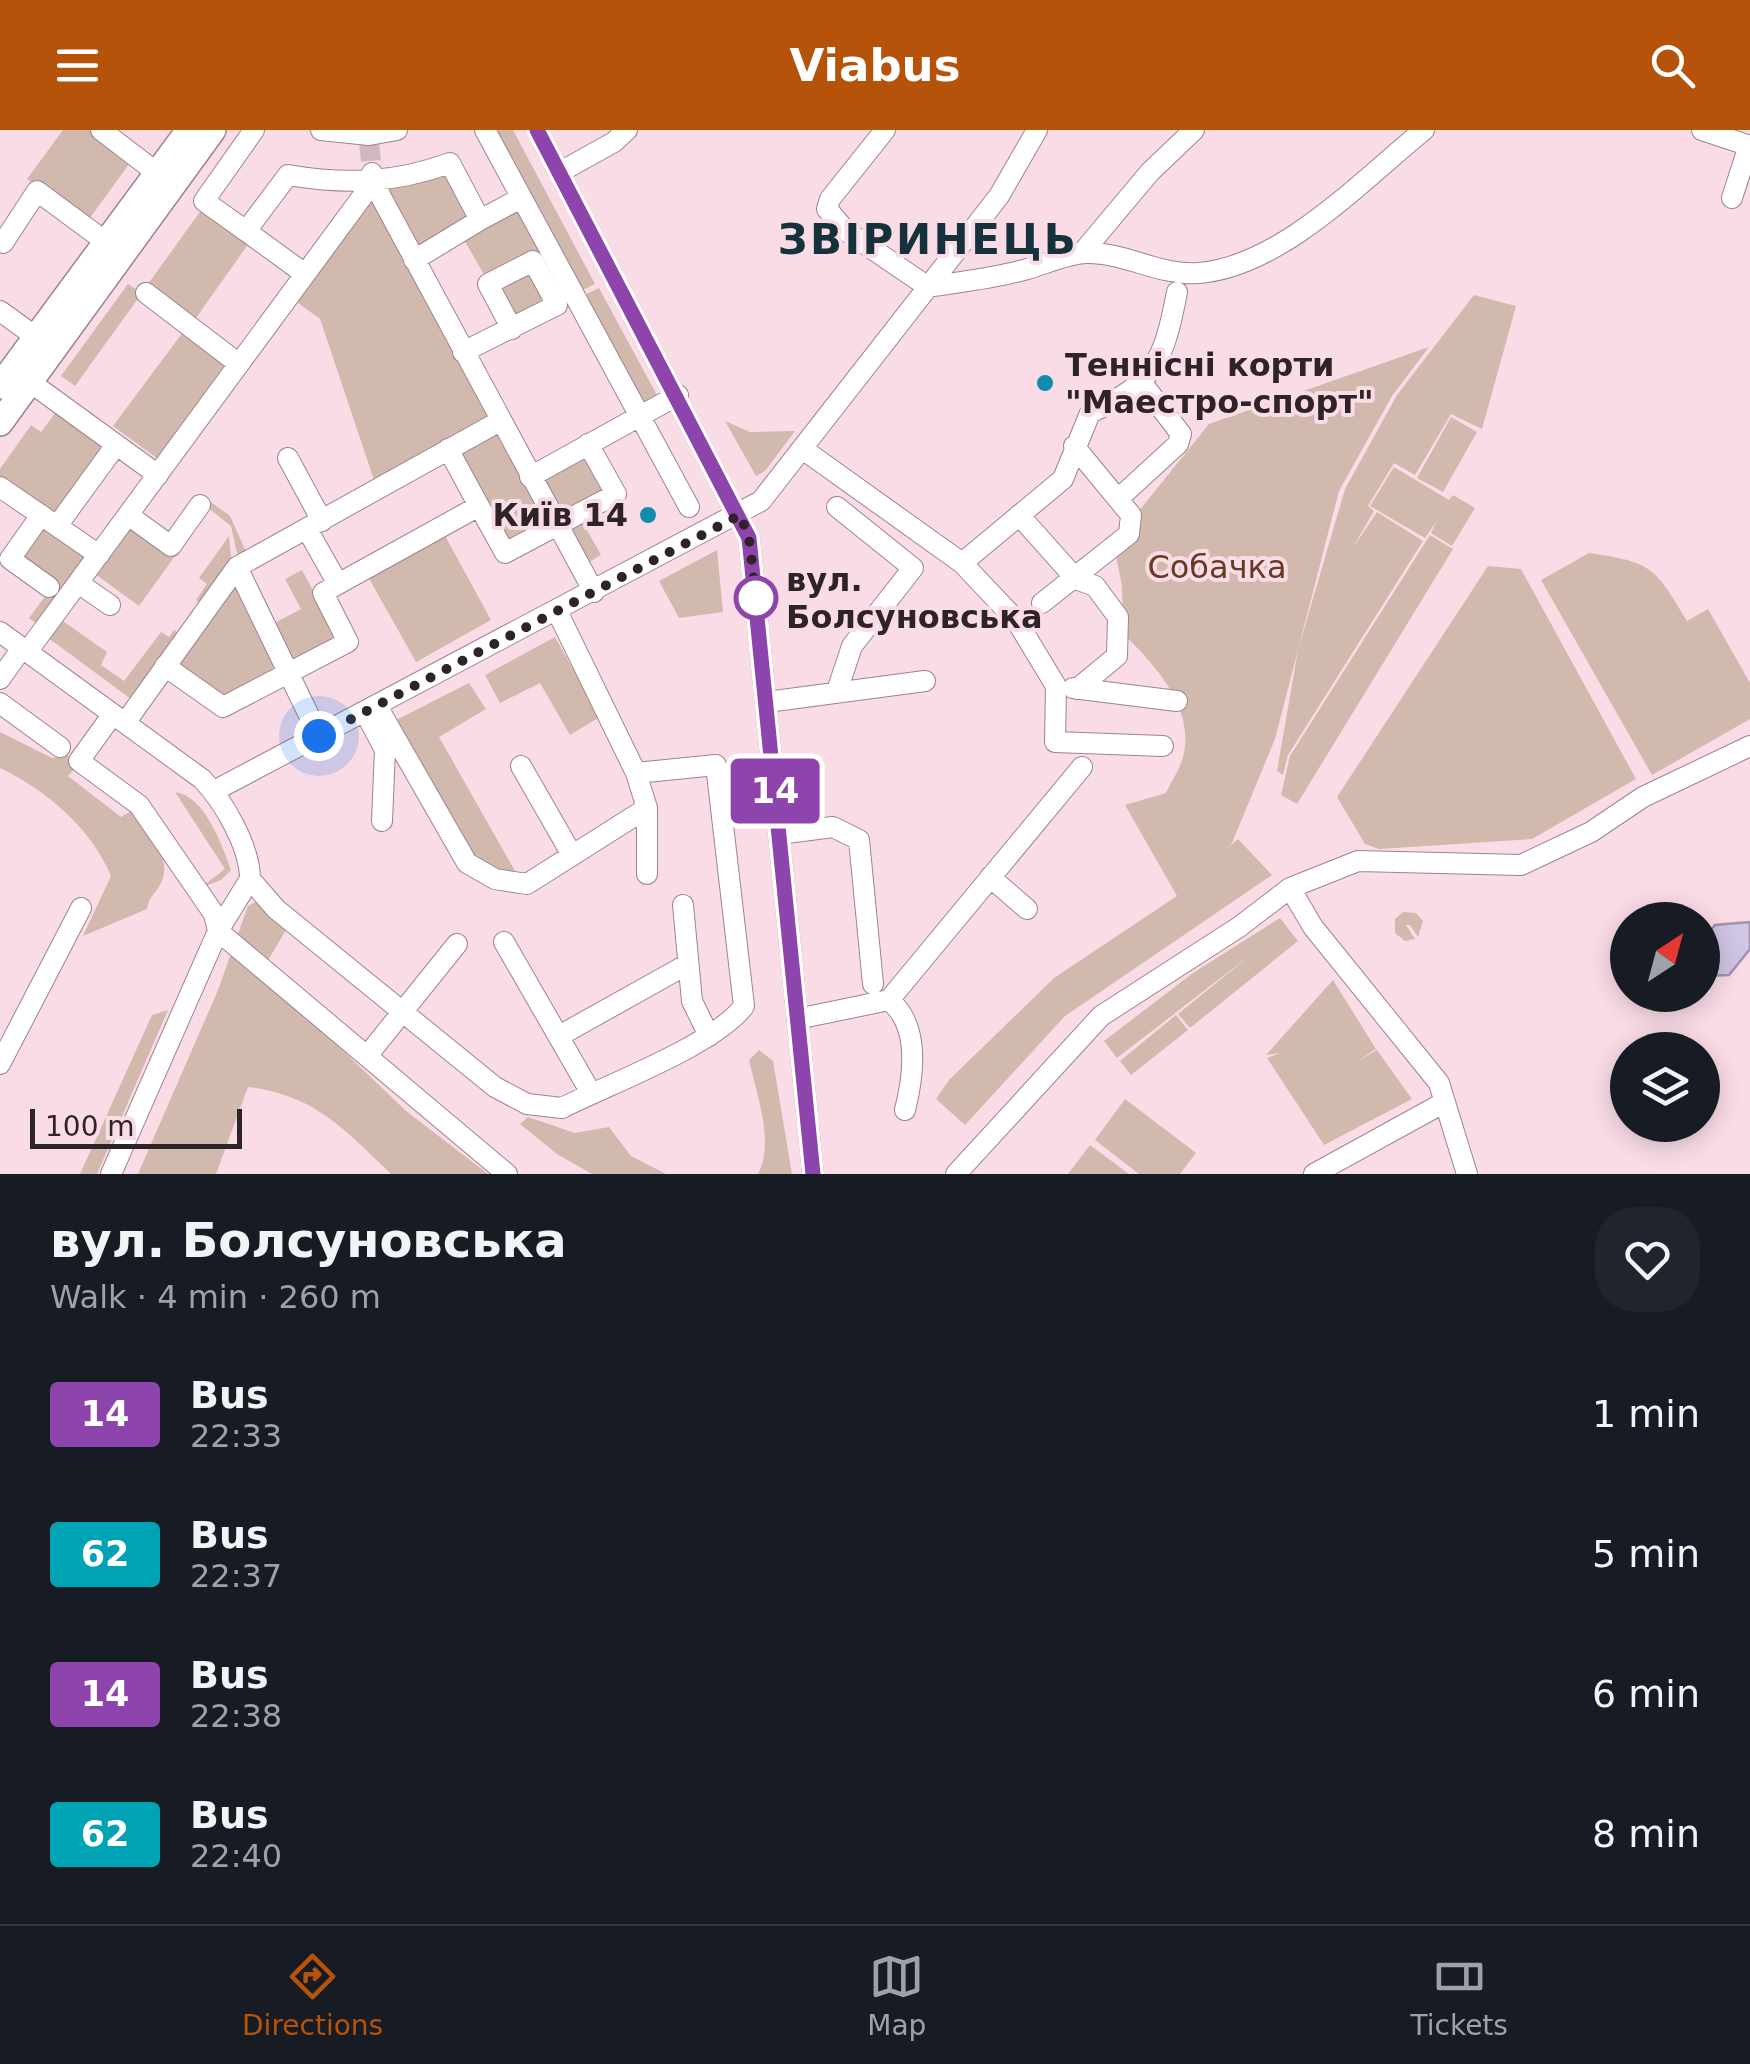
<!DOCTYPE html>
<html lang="en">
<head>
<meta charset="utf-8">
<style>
	:root { --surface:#171b24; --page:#20242c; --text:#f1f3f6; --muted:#9ea1a6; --line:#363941; --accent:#b45309 }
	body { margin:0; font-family:"DejaVu Sans",sans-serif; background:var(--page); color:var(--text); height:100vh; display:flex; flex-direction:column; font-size:38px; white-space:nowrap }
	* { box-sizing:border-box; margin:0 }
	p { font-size:32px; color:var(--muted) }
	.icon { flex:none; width:55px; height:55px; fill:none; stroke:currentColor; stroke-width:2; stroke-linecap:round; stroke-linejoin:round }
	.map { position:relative; height:1044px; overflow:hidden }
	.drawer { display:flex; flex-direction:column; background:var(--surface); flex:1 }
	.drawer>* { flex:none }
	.badge { padding:0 20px; border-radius:8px; font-size:35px; line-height:65px }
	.needle { width:65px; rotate:36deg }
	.fabs { position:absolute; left:1610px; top:772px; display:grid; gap:20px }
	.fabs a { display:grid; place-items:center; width:110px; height:110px; border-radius:50%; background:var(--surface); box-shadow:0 5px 25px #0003; font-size:50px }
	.scale { position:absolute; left:30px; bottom:25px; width:212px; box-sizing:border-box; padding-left:10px; border:5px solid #2e2327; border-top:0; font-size:28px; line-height:35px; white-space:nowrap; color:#2e2327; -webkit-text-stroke:8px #fadce7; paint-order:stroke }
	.you { position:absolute; width:50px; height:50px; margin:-25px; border:8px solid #fff; border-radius:50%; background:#1a73e8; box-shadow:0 0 0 15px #1a73e833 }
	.map>.badge { position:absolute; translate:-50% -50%; box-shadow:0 0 0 5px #fff }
	.round { display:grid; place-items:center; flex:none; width:105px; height:105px; border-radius:40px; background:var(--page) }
	.summary { display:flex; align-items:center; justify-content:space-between; height:170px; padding:0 50px }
	h1 { font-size:48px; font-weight:700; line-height:75px }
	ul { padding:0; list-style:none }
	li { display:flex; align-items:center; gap:30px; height:140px; padding:0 50px }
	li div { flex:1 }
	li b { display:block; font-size:38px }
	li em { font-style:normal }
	li .badge { min-width:110px; font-weight:700; text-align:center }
	header { display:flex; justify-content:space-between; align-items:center; height:130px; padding:0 50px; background:var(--accent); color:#fff; font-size:45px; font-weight:700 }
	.menu { display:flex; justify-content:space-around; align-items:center; height:140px; border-top:2px solid var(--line); background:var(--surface); font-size:28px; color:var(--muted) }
	.menu a { display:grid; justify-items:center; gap:5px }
	.menu .on { color:var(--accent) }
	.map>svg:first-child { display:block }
</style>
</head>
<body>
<header><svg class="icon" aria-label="menu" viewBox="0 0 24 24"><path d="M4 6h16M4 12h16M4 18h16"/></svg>Viabus<svg class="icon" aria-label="search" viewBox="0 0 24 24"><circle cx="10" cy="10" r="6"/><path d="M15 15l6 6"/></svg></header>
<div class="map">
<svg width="1750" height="1044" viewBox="0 0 1750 1044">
	<rect width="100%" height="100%" fill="#fadce7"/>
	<path fill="#d1b9ae" d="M63,0h28l41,30 -45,62 -60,-43z
		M491,0h22l82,154 -82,41 -50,-87 64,-39z
		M449,40l25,49 -56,35 -37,-66z
		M374,69l116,218 -115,66 -55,-164 -26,-19z
		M202,79l47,34 -53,75 -48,-34z
		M128,154l14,9 -67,93 -14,-10z
		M599,158l60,111 -18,11 -61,-113z
		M1474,165l42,11 -34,123 -31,-15 -36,61 -21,-12 -26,43 6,5 -22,38 25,-37 46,29 -135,214 -5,20 -6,-4 21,-121 47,-161 52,-94z
		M183,202l45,34 -70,93 -45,-33z
		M1429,217l-37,49 -53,95 -64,248 -43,104 -7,7 13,-11 34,36 -207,141 -100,109 -29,-26 13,-19 105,-102 123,-82 -52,-91 41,-12c5,-11 14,-24 17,-36 13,-48 -29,-94 -60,-123l-1,-48 -7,-35 19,-34 75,-93z
		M59,278l52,38 -54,75 -57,-41v-11l31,-44 10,7z
		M1451,287l26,15 -34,60 -26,-14z
		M725,291l25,11 45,-1 -30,40 -9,5z
		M497,299l29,55 60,-31 22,39 -33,17 26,46 -17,10 -27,-46 -49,23 -50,-88z
		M1394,337l55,33 4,-5 22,13 -23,38 -21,-13 5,-11 -11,16 -55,-32z
		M204,367l26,19 18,40 -9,6 -8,-36 -29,-23z
		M46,393l48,33 -52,71 -13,-9 23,-31 -33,-26z
		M130,394l45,32 -36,50 -45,-33z
		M443,402l48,88 -75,42 -49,-87z
		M1430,405l23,14 -156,255 -16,-9 9,-39z
		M229,406l3,31 -28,39 -8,-6 11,-16 -8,-6z
		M717,420l6,62 -44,6 -20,-37z
		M1589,423c63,9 66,14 98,68l21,-12 42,74v36l-98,56 -111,-195z
		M1488,436l33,3 115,210 -104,60 -153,10 -14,-5 -28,-47z
		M302,440l37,69 -49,26 -21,-39 32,-17 -16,-30z
		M237,450l44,91 -58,31 -48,-40z
		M60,489l47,33 -6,13 23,16 37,-49 8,5 5,-7 8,6 -47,66 -88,-65z
		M555,507l45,80 -30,18 -30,-52 -40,20 -15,-28z
		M469,553l17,26 -47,28 80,141 -19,-2 -29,-18 -75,-138z
		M0,602l52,26 15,-3 10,11 -9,10 53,41 13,-8c13,20 38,46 28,72 -5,12 -13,14 -15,28l-64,27 28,-60c-20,-48 -65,-86 -111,-108z
		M175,662c30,4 47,53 56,78l-10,10 -21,8 25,-19z
		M255,772l9,2 22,26 -25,42 145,139 82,63h-97c-46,-44 -76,-79 -143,-87l-32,87h-78l80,-184 30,-84z
		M1403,782l13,1 7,8 -5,16 -8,-12h-4l9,14 -10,2 -10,-8v-14z
		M1280,788l18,23 -108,87 -12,-14 75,-61 -136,105 -13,-17 89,-68z
		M1333,850l43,69 -20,13 21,-12 35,49 -88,46 -57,-87 13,-5 -14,2z
		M168,880l-71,164h-17l72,-159z
		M1176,885l12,15 -57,45 -11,-14z
		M759,920l14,11 19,113h-34c17,-31 -2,-82 -9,-114z
		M1125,969l71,54 -16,21h-41l-44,-34z
		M528,987l47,16 34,-6 22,29 35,18h-74l-35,-20 -37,-30z
		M1090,1015l39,29h-61z"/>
	<path fill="#d0c5e4" stroke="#9f94ab" stroke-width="2.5" d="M1750,792v27l-21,26 -26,1v-36l12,-15z"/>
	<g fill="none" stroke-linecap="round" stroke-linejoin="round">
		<path stroke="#d1b7c1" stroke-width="20" stroke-dasharray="20 10" stroke-linecap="butt" d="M369,11l3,32"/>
		<defs>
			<path id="minor" d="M101,0l56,43
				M254,0l-50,71 42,30 42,-56c58,10 107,8 162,-12l30,57 41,-22
				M321,0l48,5 28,-5
				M485,0l204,377
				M537,0l212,408 64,636
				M885,0l-55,69 -3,10 19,22 82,56c31,-5 62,-8 92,-16 21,-5 44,-17 66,-18 39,-1 73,23 113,20 83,-7 163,-93 225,-143
				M1702,0l48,16
				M560,42l54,-30 13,-12
				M372,43l1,9 221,410
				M1732,68l17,-53
				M246,101l59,43
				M3,113l34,-52 69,51
				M1082,123l68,-81 44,-42
				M414,130l66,-40
				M146,163l93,71
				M0,181l47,34
				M463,222l94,-47 -24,-44 -45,23 24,45
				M30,252l128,93
				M804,320l158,113 54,57 40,66 -1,56 108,4
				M288,328l34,63
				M530,347l148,-82
				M0,357l99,68
				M1118,369l60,-55 3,-10 -39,-51
				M479,376l26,47 111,-59 -28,-50
				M41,385l-31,44 39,28
				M128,385l43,31 29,-41
				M1019,385l57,64 19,7 23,31 -1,39 -40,33
				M57,396l59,-81
				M307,399l31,55 141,-78 -31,-57
				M962,433l101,-84 27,-66c65,-30 74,-53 87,-121
				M237,437l82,169
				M78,453l32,22
				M1042,473l87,-69 2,-19 -57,-69
				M557,481l79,162 11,35v66
				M0,502l202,147c22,23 48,68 48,100l26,30 219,178 32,17 35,4c47,-24 153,-63 182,-102l-28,-241 -80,8
				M27,522l346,-470
				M165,536l58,41 125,-65 -25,-49 15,-9
				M0,549l22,-31
				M1073,558l104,13
				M837,561l15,-45 61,-78 -76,-61
				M767,572l158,-21
				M0,573l60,44
				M377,576l90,157 28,16 32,5 120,-76
				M365,582l20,38 -3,71
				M113,584l-34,47 60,44 75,109 4,17 289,243
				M125,593l112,-156 263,-146
				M521,636l51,89
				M214,661l547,-290 238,-305 38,-66
				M779,704l54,-7 26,13 14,144
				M990,747l37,32
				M1290,758l68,-27 163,4 70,-33 52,-35 107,-51
				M683,775l9,96 17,35
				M504,812l87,151
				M889,870c31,25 25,74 16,110
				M797,889l92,-19 193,-233
				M559,906l127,-71
				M367,926l90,-112
				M0,934l81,-156
				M111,1044l107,-243 32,-52
				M956,1044l145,-158 138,-89 51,-39 23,39 126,156 28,91
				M1314,1044l131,-72"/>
			<path id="major" d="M0,256l189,-256
				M0,293l213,-293"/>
		</defs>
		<use href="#minor" stroke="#9e838d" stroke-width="22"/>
		<use href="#major" stroke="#9e838d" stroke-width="28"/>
		<use href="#minor" stroke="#fff" stroke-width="20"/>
		<use href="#major" stroke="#fff" stroke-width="25"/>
	</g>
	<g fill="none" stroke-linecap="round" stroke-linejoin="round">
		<defs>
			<path id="line" d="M537,0l212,408 64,636"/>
		</defs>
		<use href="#line" stroke="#fff" stroke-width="22"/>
		<use href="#line" stroke="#8e44ad" stroke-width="15"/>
		<path stroke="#2e2327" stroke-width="10" stroke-dasharray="0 18" d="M319,606l421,-221 9,23 7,60"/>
	</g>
	<g fill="#108bad" stroke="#fadce7" stroke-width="4">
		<circle cx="1045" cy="253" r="10"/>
		<circle cx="648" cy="385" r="10"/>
	</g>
	<circle fill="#fff" stroke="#8e44ad" stroke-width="5" cx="756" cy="468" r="20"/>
	<g text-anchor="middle" stroke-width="8" stroke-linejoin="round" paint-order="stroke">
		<g font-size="32" font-weight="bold" fill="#2e2327" stroke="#fadce7" text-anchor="start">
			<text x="1065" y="246">Теннісні корти<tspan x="1065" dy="37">"Маестро-спорт"</tspan></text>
			<text x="628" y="396" text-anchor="end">Київ 14</text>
		</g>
		<g font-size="32" fill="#683922" stroke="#fadce7">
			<text x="1217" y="448">Собачка</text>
		</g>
		<g font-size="32" font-weight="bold" fill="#2e2327" stroke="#fadce7" text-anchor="start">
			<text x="786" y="461">вул.<tspan x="786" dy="37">Болсуновська</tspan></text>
		</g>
		<g font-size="42" font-weight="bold" letter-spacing="2.5" fill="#14313c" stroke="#fadce7">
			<text x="928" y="124">ЗВІРИНЕЦЬ</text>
		</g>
	</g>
</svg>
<div class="fabs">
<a><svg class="needle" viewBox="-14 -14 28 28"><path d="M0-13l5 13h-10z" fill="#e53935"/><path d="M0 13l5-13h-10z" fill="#9ea1a6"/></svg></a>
<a><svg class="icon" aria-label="layers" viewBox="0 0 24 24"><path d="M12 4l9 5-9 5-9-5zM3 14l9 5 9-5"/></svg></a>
</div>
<div class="scale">100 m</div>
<div class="you" style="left:319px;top:606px"></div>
<b class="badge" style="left:775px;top:661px;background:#8e44ad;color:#fff">14</b>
</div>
<section class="drawer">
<div class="summary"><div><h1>вул. Болсуновська</h1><p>Walk · 4 min · 260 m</p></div><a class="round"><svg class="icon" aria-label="heart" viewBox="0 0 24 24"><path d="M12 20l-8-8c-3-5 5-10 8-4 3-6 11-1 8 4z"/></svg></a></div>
<ul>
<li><span class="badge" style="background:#8e44ad;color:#fff">14</span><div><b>Bus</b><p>22:33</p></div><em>1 min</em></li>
<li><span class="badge" style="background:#00a3b4;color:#fff">62</span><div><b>Bus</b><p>22:37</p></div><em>5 min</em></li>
<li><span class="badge" style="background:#8e44ad;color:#fff">14</span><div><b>Bus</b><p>22:38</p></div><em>6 min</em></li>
<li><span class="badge" style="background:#00a3b4;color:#fff">62</span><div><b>Bus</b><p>22:40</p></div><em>8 min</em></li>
</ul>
</section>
<nav class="menu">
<a class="on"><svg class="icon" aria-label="directions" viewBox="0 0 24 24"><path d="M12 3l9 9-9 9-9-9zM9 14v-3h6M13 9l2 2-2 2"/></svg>Directions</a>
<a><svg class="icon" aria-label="map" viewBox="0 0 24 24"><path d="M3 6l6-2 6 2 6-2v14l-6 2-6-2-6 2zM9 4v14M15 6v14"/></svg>Map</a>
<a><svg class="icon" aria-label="tickets" viewBox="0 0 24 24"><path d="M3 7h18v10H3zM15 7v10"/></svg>Tickets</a>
</nav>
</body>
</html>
